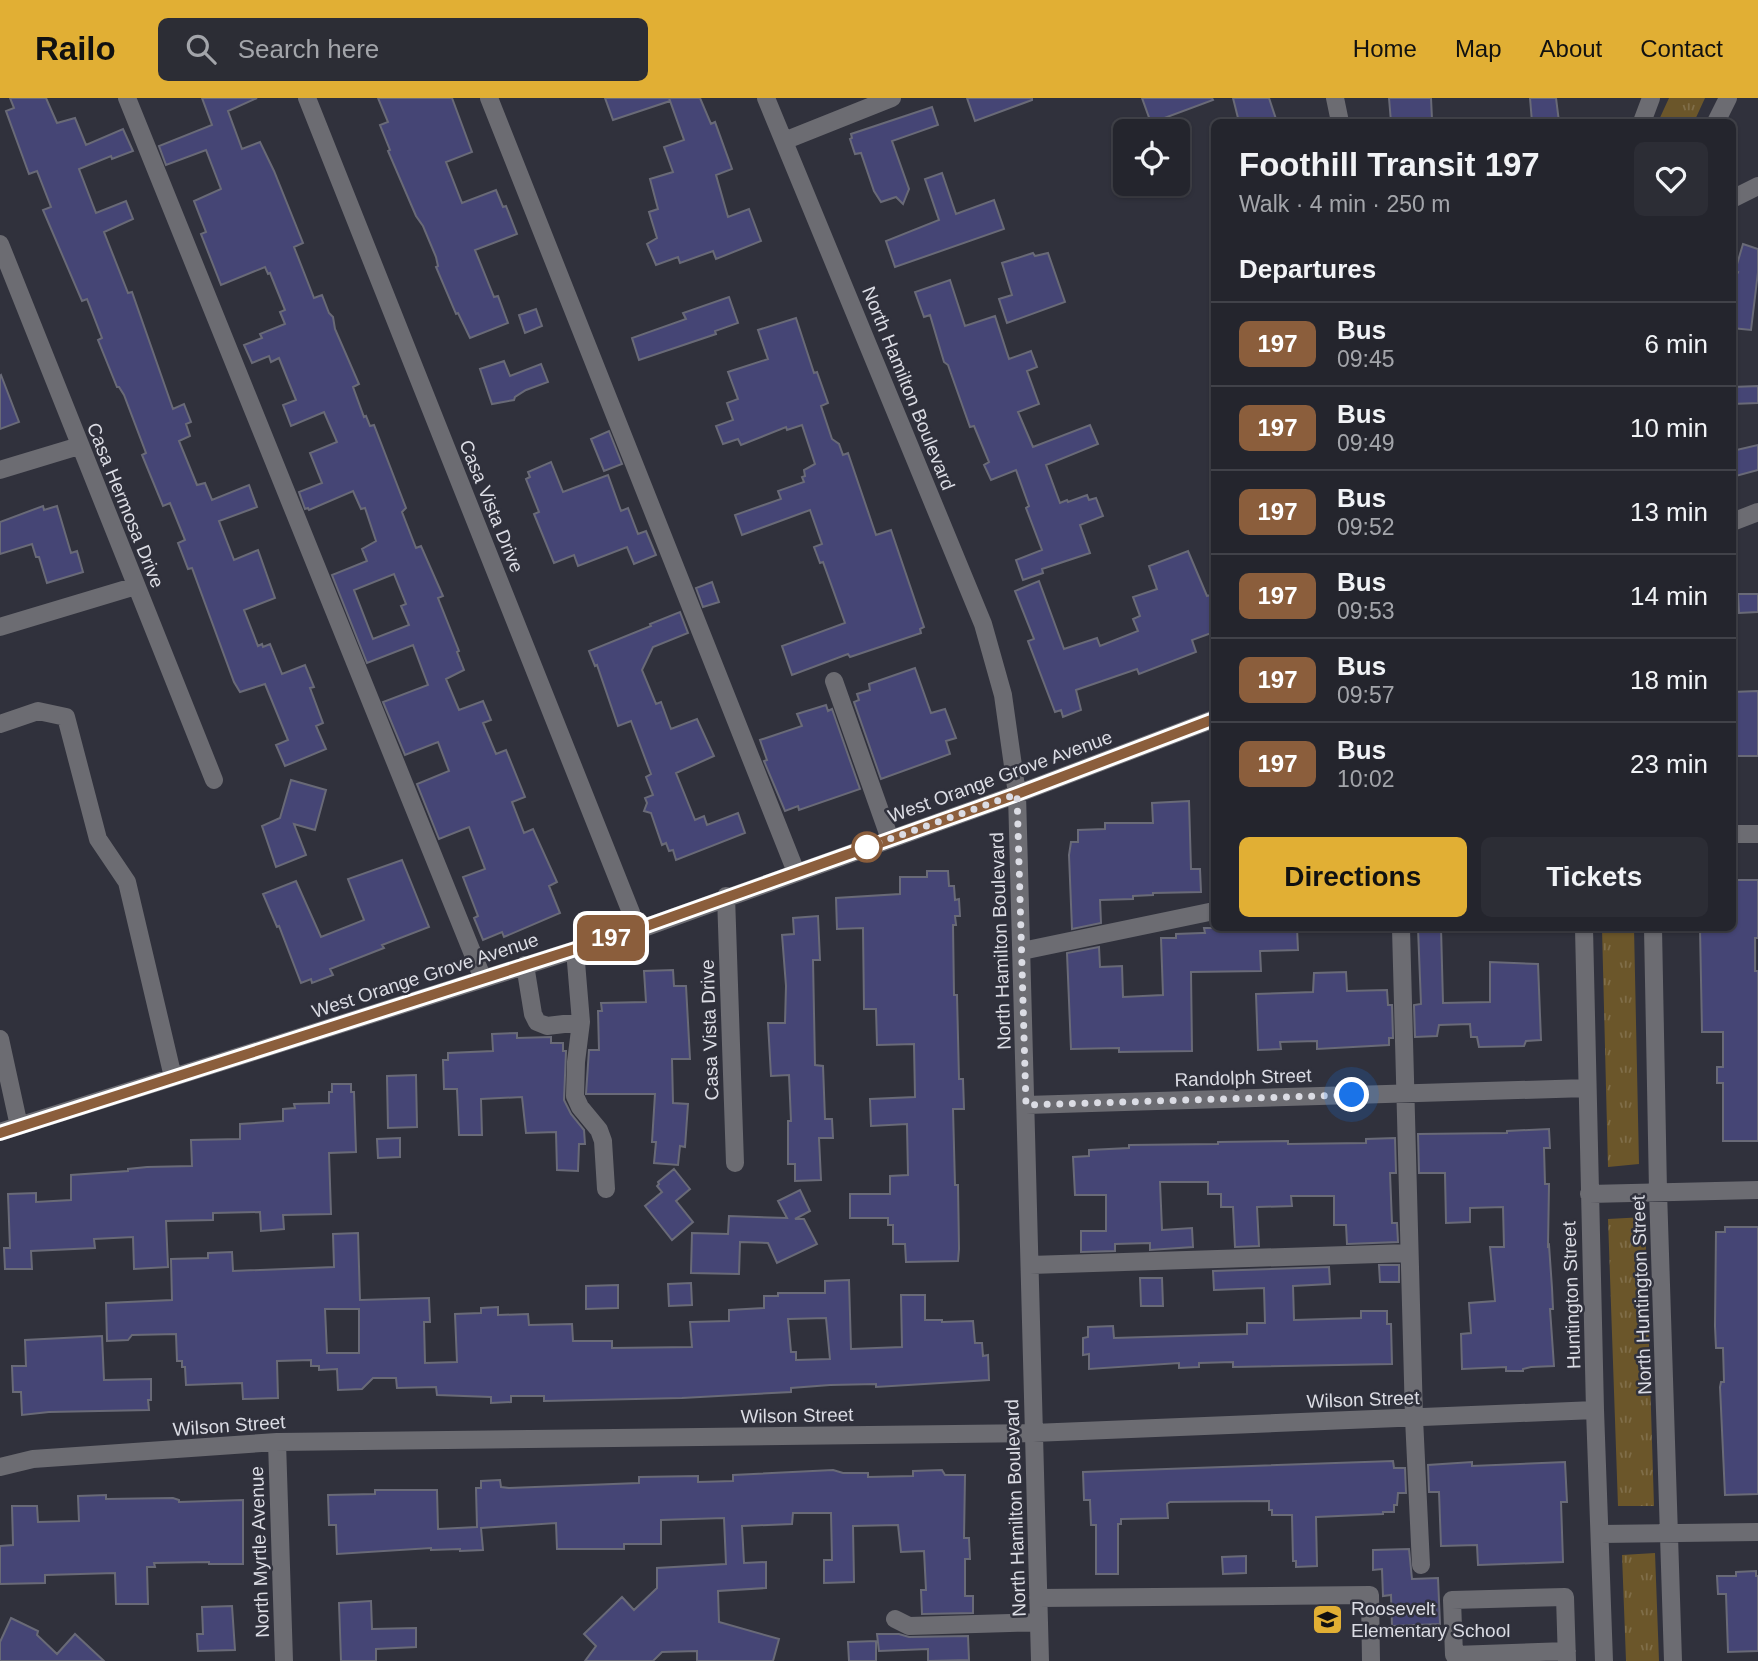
<!DOCTYPE html>
<html lang="en">
<head>
<meta charset="utf-8">
<style>
	:root { --surface:#24252d; --page:#2c2d35; --text:#f1f3f6; --muted:#a3a5aa; --line:#414249; --accent:#e1af34 }
	body { margin:0; font-family:Helvetica,sans-serif; background:var(--page); color:var(--text); height:100vh; display:flex; flex-direction:column; font-size:26px; white-space:nowrap }
	* { box-sizing:border-box; margin:0 }
	p { font-size:23px; color:var(--muted) }
	.icon { flex:none; width:38px; height:38px; fill:none; stroke:currentColor; stroke-width:2; stroke-linecap:round; stroke-linejoin:round }
	.map { position:relative; flex:1; overflow:hidden }
	.details { position:absolute; left:1211px; top:21px; width:525px; height:812px; display:flex; flex-direction:column; background:var(--surface); border-radius:10px; box-shadow:0 2px 5px #0004,0 0 0 2px var(--line) }
	.details>* { flex:none }
	.badge { padding:0 14px; border-radius:10px; font-size:24px; line-height:46px }
	.buttons { position:absolute; left:1113px; top:21px; display:grid; gap:14px }
	.buttons a { display:grid; place-items:center; width:77px; height:77px; border-radius:10px; background:var(--surface); box-shadow:0 2px 5px #0004,0 0 0 2px var(--line); font-size:35px }
	.you { position:absolute; width:35px; height:35px; margin:-18px; border:5px solid #fff; border-radius:50%; background:#1a73e8; box-shadow:0 0 0 10px #1a73e833 }
	.map>.badge { position:absolute; translate:-50% -50%; box-shadow:0 0 0 4px #fff }
	h2 { padding:0 28px; font-size:26px; line-height:63px }
	.round { display:grid; place-items:center; flex:none; width:74px; height:74px; border-radius:10px; background:var(--page) }
	.headline { display:flex; align-items:center; justify-content:space-between; height:119px; padding:0 28px }
	h1 { font-size:33px; font-weight:700; line-height:52px }
	.primary-button { display:flex; gap:14px; margin-top:auto; padding:14px 28px }
	.primary-button a { flex:1; height:80px; border-radius:10px; background:var(--accent); color:#111; font-size:28px; font-weight:700; line-height:80px; text-align:center }
	.primary-button a+a { background:var(--page); color:var(--text) }
	ul { padding:0; list-style:none }
	li { display:flex; align-items:center; gap:21px; height:84px; padding:0 28px; border-top:2px solid var(--line) }
	li div { flex:1 }
	li b { display:block; font-size:26px }
	li em { font-style:normal }
	li .badge { min-width:77px; font-weight:700; text-align:center }
	header { display:flex; align-items:center; gap:42px; box-sizing:border-box; height:98px; padding:0 35px; background:var(--accent); color:#111 }
	header strong { font-size:33px }
	nav { display:flex; gap:38px; margin-inline-start:auto; font-size:24px }
	.search { width:490px; height:63px; background:var(--page); display:flex; align-items:center; gap:18px; box-sizing:border-box; padding:0 24px; border-radius:10px; color:var(--muted); font-size:26px }
	.map>svg:first-child { display:block }
</style>
</head>
<body>
<header>
<strong>Railo</strong>
<div class="search"><svg class="icon" aria-label="search" viewBox="0 0 24 24"><circle cx="10" cy="10" r="6"/><path d="M15 15l6 6"/></svg>Search here</div>
<nav><a>Home</a><a>Map</a><a>About</a><a>Contact</a></nav>
</header>
<div class="map">
<svg width="1758" height="1563" viewBox="0 0 1758 1563">
	<defs>
		<pattern id="grass-tufts" width="24" height="20" patternUnits="userSpaceOnUse" patternTransform="scale(1.75)"><rect width="24" height="20" fill="#6b562a"/><path d="M3 7l-1-3M5 7V3M7 7l1-3M15 17l-1-3M17 17v-4M19 17l1-3" fill="none" stroke="#806e49"/></pattern>
	</defs>
	<rect width="100%" height="100%" fill="#30313c"/>
	<path fill="url(#grass-tufts)" d="M1669,0h36l-11,24h-36z
		M1602,830h32l5,236 -31,3z
		M1645,1119l9,289h-36l-10,-287z
		M1655,1455l4,108h-33l-4,-106z"/>
	<path fill="#454575" stroke="#696a77" stroke-width="2" fill-rule="evenodd" d="M10,0h36l11,25 18,-5 11,27 37,-16 10,22 -21,8 -1,-3 -32,13 17,44 30,-12 7,18 -29,13 24,61 4,-1 41,117 11,-5 7,18 -5,2 4,12 -11,5 18,44 8,-2 7,17 37,-15 8,22 -38,14 15,39 24,-10 17,48 -31,12 14,36 4,-2 1,3 7,-3 12,30 23,-9 9,22 -4,1 13,35 -7,3 10,23 -41,17 -9,-21 12,-5 -23,-56 -25,8 -6,-10 -42,-114 -4,1 -10,-26 7,-3 -15,-37 -7,3 -21,-51 4,-2 -22,-58 -5,-8h-2l-19,-47 4,-2 -15,-39 -5,2 -39,-91 8,-3 -14,-36 -8,3 -23,-63 8,-3z
		M202,0h55l-29,13 14,38 18,-7 14,29 29,72 -9,4 20,51 8,-3 7,18 4,4 2,12 24,55 -6,3 11,30 2,-1 4,10 4,-1 32,83 -4,4 14,36 5,-2 22,50 -5,2 21,53 -2,1 7,18 -18,9 13,31 24,-9 8,19 -8,3 13,31 10,-4 19,47 -13,5 12,31 9,-4 24,53 -8,4 11,27 -56,24 -2,-5 -19,8 -9,-22 4,-2 -15,-39 22,-8 -16,-42 -30,12 -22,-55 32,-13 -11,-29 -33,13 -22,-53 45,-17 -15,-40 -46,18 -35,-88 35,-14 -5,-12 14,-8 -11,-33 -4,1 -8,-18 -44,19 -1,-2 -3,1 -6,-17 23,-9 -12,-30 27,-11 -13,-30 -33,14 -8,-21 13,-5 -17,-42 -8,4 -2,-6 -17,7 -8,-18 18,-7 -2,-4 25,-10 -5,-12 5,-2 -15,-37 -2,1 -3,-7 -44,18 -20,-51 5,-2 -12,-31 27,-12 -15,-39 -40,15 -7,-19 53,-21zM394,476l12,30 -5,2 8,19 -36,14 -19,-49z
		M378,0h74l20,54 -26,10 16,41 34,-13 7,17 3,-1 11,28 -42,16 19,47 4,-1 10,27 -38,15 -12,-25 -2,1 -20,-47 2,-1 -2,-9 -13,-31 -7,-10 -28,-65 2,-1 -10,-25 8,-3z
		M605,0h64l1,3 -57,19z
		M669,0h31l11,26 4,-2 17,47 -16,6 12,42 21,-8 12,32 -45,18 -3,-8 -33,12 -2,-6 -22,8 -9,-21 10,-6 -8,-26 9,-3 -8,-30 23,-7 -9,-25 20,-7z
		M967,0h65v2l-57,21z
		M1142,0h70l1,2 -62,23z
		M1233,0h36l8,24h-38z
		M1389,0h42l1,21 -41,3z
		M1530,0h26l3,24h-27z
		M932,9l6,18 -46,16 17,48 -6,15 -7,-7 -15,5 -7,-11 -13,-38 -6,1 -5,-15 2,-1 -1,-4z
		M942,75l14,41 38,-14 10,29 -109,38 -9,-26 53,-21 -14,-41z
		M1743,146l15,5v23l-7,58 -19,-2v-43l6,-13 -3,-1z
		M1033,155l2,3 13,-3 17,49 -58,21 -8,-24 13,-4 -10,-32z
		M950,182l15,46 30,-10 14,43 22,-8 6,16 -10,4 12,33 -21,8 15,35 57,-22 8,19 -52,21 14,38 7,-3 1,2 19,-7 2,5 7,-2 7,18 -23,9 10,28 -48,16 1,4 -20,7 -7,-20 26,-10 -16,-42 3,-2 -13,-36 -25,10 -7,-15 5,-3 -15,-36 -4,1 -22,-62 -4,-3 -14,-47 -6,2 -9,-25z
		M729,199l9,26 -23,8 1,3 -77,26 -7,-22 54,-19 -3,-6z
		M536,211l6,17 -17,7 -6,-18z
		M796,220l18,55 3,-1 11,31 -7,3 11,33 7,5 4,11 5,-2 28,82 15,-5 33,97 -4,2 1,4 -71,24 -2,-3 -56,21 -10,-29 63,-23 -22,-61 -3,1 -6,-16 8,-3 -12,-34 -68,25 -7,-20 46,-16 -3,-8 26,-9 -2,-5 3,-1 -1,-6 11,-6 -13,-39 -15,5 -1,-3 -45,18 -3,-6 -15,5 -7,-18 17,-6 -6,-17 11,-4 -10,-27 40,-13 -10,-29z
		M504,263l6,15 31,-12 7,18 -22,8 -11,7 -1,3 -22,4 -12,-35z
		M1,277l18,47 -19,7v-53z
		M1758,288v17l-26,1v-17z
		M609,333l13,33 -18,7 -13,-32z
		M1758,347v25l-26,7v-26z
		M551,364l12,30 45,-17 13,36 7,-3 10,26 8,-3 10,24 -22,9 -7,-17 -49,19 -4,-11 -20,8 -20,-49 5,-2 -13,-33 4,-2 -2,-5z
		M43,408l1,4 13,-4 14,47 6,-2 6,21 -36,11 -8,-26h-3l-4,-13 -32,10v-32z
		M1188,453l19,45 7,-2v38l-22,8 4,12 -57,22 -2,-5 -61,21 5,20 -18,7 -2,-7 -6,2 -27,-71 6,-2 -19,-48 24,-10 25,68 33,-11 3,8 38,-15 -5,-12 7,-3 -7,-19 24,-8 -8,-23z
		M712,484l7,20 -16,5 -7,-19z
		M1738,496h20v18l-19,1z
		M680,514l8,21 -35,14 -11,23 14,34 5,-2 10,27 26,-10 17,37 -38,17 19,47 9,-4 3,9 31,-12 7,20 -69,27 -3,-10 -4,1 -3,-8 -4,2 -11,-32 -7,-2 3,-8 -2,-5 8,-3 -7,-18 5,-3 -20,-53 -13,5 -21,-61 -2,1 -6,-15 62,-25 -1,-2z
		M915,570l16,45 14,-4 11,29 -10,3 4,13 -69,25 -27,-77 5,-2 -2,-6 13,-4 -1,-6z
		M1758,593v65h-26v-64z
		M826,607l2,6 4,-2 28,80 -61,21 -1,-4 -13,5 -21,-50 3,-1 -7,-20 42,-14 -5,-12z
		M291,682l35,10 -11,40 -21,-6 12,31 -30,12 -14,-41 18,-8z
		M1189,703l2,68h9l1,23 -48,1v2l-20,1v3l-33,1 1,23 -29,6 -3,-74 2,-13h7v-12l27,-1v-6h48l-1,-20z
		M402,762l27,67 -47,18 2,3 -54,21 3,6 -21,8 -1,-4 -10,4 -22,-57 -2,1 -14,-33 33,-13 25,56 43,-17 -16,-41z
		M927,773h21l1,15h5l1,14 4,-1 1,17h-5l1,9h-3l1,70h3l2,84h4l1,30h-11l2,76h3l1,64 -1,12 -52,1 -1,-18h-12v-19h-5v-7h-38v-24h40v-18l18,-1 -1,-51 -36,2 -1,-27 45,-2 -1,-53 -37,1 -1,-36h-12l-1,-81 -26,1 -1,-31 64,-4v-17h27z
		M1732,782h26v58h-3v33h3v170h-35v-58h-6v-16h6v-35h-21l-2,-104h32z
		M818,818l2,44h-7l2,105 8,1 2,53h7l1,19h-14l2,42 -26,1v-17h-7v-43h3l-2,-46 -18,1 -3,-53h17l1,-37 -4,-51 12,-1 -1,-16z
		M1204,830h93l1,22 -38,1 1,20 -70,1 1,79 -73,1v-4l-48,1 -4,-96 32,-6 1,20 22,-1 1,31 40,-2 -2,-57h15v-4l26,-1h3z
		M1418,830h23l2,75 47,-1v-40l48,2 3,76 -15,1 -2,5 -45,1 -2,-10h-6l-1,-13 -31,1 -2,11 -22,1 -1,-32 7,-1z
		M673,872l1,16h12l4,73h-18l1,44 15,1 -3,43 -5,-1 -2,19 -24,-2 2,-21h-4l3,-48h-69l3,-44h10l-1,-39h4l-1,-8 45,-1 -2,-31z
		M1346,874l1,19 40,-1 1,15h4l1,33h-4v7l-72,4v-8l-37,1 1,7 -23,1 -2,-56 57,-2 1,-19z
		M517,935v5l34,-1v6h12v8h3l-2,49 7,14 13,16 1,14h-6l-1,27 -21,-1 -1,-38 -30,1 -4,-36 -41,2 1,36h-23l-2,-46h-13l-1,-29h5v-7l45,-2 -1,-17z
		M416,977l1,52 -29,1 -1,-52z
		M332,986h19v8h3l2,60 -27,1 2,61 -48,1 1,14 -23,2 -1,-19 -47,1v7l-47,1 2,46 -34,2 -1,-32 -39,2 1,9 -64,3 1,18h-27l-1,-21h6l-2,-54 28,-1v9l35,-2v-25l57,-4v-2l19,-2 45,-1 -1,-26 49,-1v-15l43,-3v-12l12,-1 -1,-4 35,-1v-11h3z
		M1549,1031l1,19h-6l1,36h4l-1,62 1,-1 3,43 1,21h-3l4,57 -23,1 -8,2v2h-17v-4l-44,2 -1,-35 10,-1 -2,-30 26,-2 -5,-54h14l-1,-40 -33,1v14l-24,1 -1,-50h-26l-1,-39 89,-1v-2z
		M400,1040v19l-22,1 -1,-19z
		M1395,1040l1,35h-6l2,50h5l1,19 -51,2 -1,-19h-12v-29h-43l1,10 -35,1 2,39 -24,1 -2,-40h-12v-13h-13v-12h-48l2,48 30,-2 1,19 -43,3v-7l-35,1v7l-34,1v-21h25v-36h-31l-2,-38 16,-1v-6l40,-2v-3l89,-1v-2l70,-1v3l78,-1v-4z
		M674,1071l16,20 -14,12 17,21 -21,18 -27,-34 17,-14 -5,-6 2,-2 -1,-2z
		M800,1092l10,21 -15,8h9l13,25 -40,19 -9,-20 -28,-1 -1,32 -48,-1 1,-40 36,1 1,-18 58,2 -9,-17z
		M1725,1129h33v267l-33,1 -5,-108 1,-5h3l-1,-34h-7l-1,-22 1,-94h9z
		M358,1135l2,67 69,-2 1,24h-6l1,41 32,-1 -2,-48 26,-1v-5l17,-1v8l30,-1 1,11 43,-1 1,17h39v7l80,-1 -2,-25 39,-1v-11l35,-2v-12h14v-3h47v-12l24,-1 2,69 51,-2 -1,-52h24v25h17v2l31,-1 2,22h7l1,13 5,-1 1,25 -113,7v-3l-46,1 -39,3v4l-109,6 -138,3v-5h-33v6l-20,1v-6l-54,-2 -1,-8 -39,1 -1,-10h-23l-11,11 -24,1 -1,-21 -18,1v-4h-8v-6l-34,1 1,37 -35,1 -1,-16 -56,2 -1,-18h-3v-6h-5l-1,-27 -44,1 -4,5 -21,1 -1,-38 66,-3 -1,-41 37,-1v-5l24,-1 1,19 101,-4 -1,-33zM325,1211h34v44h-32zM826,1220l4,41 -34,1v-8h-5l-3,-33z
		M1379,1167h20v17h-19z
		M1329,1169l1,17 -37,2 1,34 67,-2v-7h26v13h4l1,40 -159,3v-5l-34,1v4l-20,1v-5l-90,6v-15l-6,1v-17l5,-1v-10l25,-1 1,12 133,-4v-11h18l-1,-35 -50,2 -1,-19z
		M1140,1180h22l1,28h-22z
		M691,1185l1,22 -23,1 -1,-22z
		M618,1187v23l-32,1v-23z
		M102,1238l2,44 47,-1v21h-3l1,10 -100,2 -27,3 -1,-23h-8l-1,-26h14l-1,-26z
		M1393,1363l1,7h11l1,25h-8l-1,12h-3v7h-11v2l-67,3 1,49 -21,1v-6h-3l-1,-46h-20v-5h-3v-9l-99,1 -3,2 1,14 -47,1v5h-3v50h-22v-49h-5l-1,-25h-6l-1,-28z
		M1472,1364v4l93,-4 2,40h-6l2,60 -85,3 -1,-20 -36,1 -2,-54h-10l-1,-27z
		M833,1372l10,3h25v4l45,-1v-5l29,-1 3,5h20l-1,63h5l1,21h-5v37h8v17l-51,1 -1,-24h5l-2,-39 -23,1 -3,-27 -45,1 1,56 -30,1v-23h8l-1,-47h-38l-1,11 -50,2 2,37 22,-1v26l-48,3 1,31 60,17 -6,22h-76v-10l-35,1 -9,9h-68l11,-15 -12,-12 38,-37 12,13 23,-22v-20l69,-4 -2,-46 -63,2v24h-37v5h-67l-1,-26 -75,5 2,22 -23,1v-2l-29,1v-2l-94,6 -1,-29h-7l-1,-30 47,-1v-4h62l1,39 39,-2 -1,-39h5v-7l19,-1 1,7 8,1 130,-5v-6l59,-1v6l35,-1v-6z
		M106,1397v4l67,-1 6,2v2l64,-2v64h-34v-2l-55,1 1,4h-8l1,37h-32l-1,-31 -70,2v8l-45,1v-38l13,-1 -1,-39h25l1,16 41,-1 -1,-25z
		M1409,1451l3,30 26,-1 2,46 -48,2 -1,-31 -8,1 -1,-27 -9,1v-20z
		M1246,1458v17l-23,1 -1,-17z
		M1756,1473v5h2v75l-30,1 -2,-58h-8l-1,-18h19v-4z
		M371,1503l1,28 44,-1v19l-40,2v12h-35l-2,-58z
		M232,1508l3,44 -37,1 -1,-17h6l-1,-27z
		M11,1520l27,13 -1,4 20,19 18,-20 29,27h-104v-19z
		M877,1536h22l10,3 59,-1 1,24 -41,1v-12l-49,2z
		M876,1543v20h-27l-1,-19z"/>
	<g fill="none" stroke-linecap="round" stroke-linejoin="round">
		<path stroke="#6c6c72" stroke-width="18" d="M127,0l356,881
			M307,0l331,832
			M489,0l307,774
			M766,0l217,526 20,71 14,99 23,867
			M1335,0l5,24
			M1642,24l9,-24
			M1716,24l12,-24
			M784,43l108,-43
			M1732,101l26,-13
			M0,146l214,536
			M0,372l79,-24
			M1732,424l26,-10
			M0,529l136,-41
			M834,583l56,158
			M0,626l38,-13 28,6 32,122 29,43 46,195
			M1732,736h26
			M726,798l9,267
			M1401,830l13,490 7,147
			M1584,830l11,482 9,251
			M1653,830l5,263 15,470
			M575,852l6,72 -5,40 -1,34 5,11 19,23 4,11 3,48
			M1022,853l192,-40
			M525,867l8,49 4,8 10,4 34,-4
			M0,941l19,87
			M1026,1007l561,-17
			M0,1034l638,-202 379,-136 197,-75
			M1589,1096l169,-4
			M1030,1167l379,-12
			M277,1344l7,219
			M0,1369l33,-8 244,-17 756,-9 562,-23
			M1600,1436l158,-2
			M1038,1500l332,-3 1,66
			M895,1521l14,7 130,-4
			M1567,1553l-113,4 -2,-55 113,-3 2,64"/>
	</g>
	<g fill="none" stroke-linecap="round" stroke-linejoin="round">
		<defs>
			<path id="line" d="M0,1035l638,-204 379,-135 197,-75"/>
		</defs>
		<use href="#line" stroke="#fff" stroke-width="16"/>
		<use href="#line" stroke="#8b5e3c" stroke-width="10"/>
		<path stroke="#dbdce4" stroke-width="7" stroke-dasharray="0 12.6" d="M867,749l150,-53 9,311 326,-10"/>
	</g>
	<defs>
		<symbol id="school-square" viewBox="-11 -11 22 22"><rect x="-9" y="-9" width="18" height="18" rx="4" fill="#e1af34" stroke="#30313c"/><path d="M0-5L7-2L0 1L-7-2ZM-4 1L0 2.5L4 1V4Q0 6-4 4Z" fill="#111"/></symbol>
	</defs>
	<g fill-rule="evenodd">
		<use href="#school-square" x="1310" y="1504" width="35" height="35"/>
	</g>
	<circle fill="#fff" stroke="#8b5e3c" stroke-width="3.5" cx="867" cy="749" r="14"/>
	<g text-anchor="middle" stroke-width="5" stroke-linejoin="round" paint-order="stroke">
		<g font-size="19" fill="#dbdce4" stroke="#30313c">
			<text transform="translate(909 290) rotate(68)" y="7">North Hamilton Boulevard</text>
			<text transform="translate(126 407) rotate(68)" y="7">Casa Hermosa Drive</text>
			<text transform="translate(492 408) rotate(68)" y="7">Casa Vista Drive</text>
			<text transform="translate(1000 678) rotate(-20)" y="7">West Orange Grove Avenue</text>
			<text transform="translate(1000 843) rotate(-92)" y="7">North Hamilton Boulevard</text>
			<text transform="translate(425 877) rotate(-18)" y="7">West Orange Grove Avenue</text>
			<text transform="translate(709 932) rotate(-92)" y="7">Casa Vista Drive</text>
			<text transform="translate(1243 979) rotate(-2)" y="7">Randolph Street</text>
			<text transform="translate(1571 1197) rotate(-92)" y="7">Huntington Street</text>
			<text transform="translate(1641 1197) rotate(-92)" y="7">North Huntington Street</text>
			<text transform="translate(1363 1301) rotate(-2)" y="7">Wilson Street</text>
			<text transform="translate(797 1317) rotate(-1)" y="7">Wilson Street</text>
			<text transform="translate(229 1327) rotate(-4)" y="7">Wilson Street</text>
			<text transform="translate(1015 1410) rotate(-92)" y="7">North Hamilton Boulevard</text>
			<text transform="translate(259 1454) rotate(-92)" y="7">North Myrtle Avenue</text>
		</g>
		<g font-size="19" fill="#dbdce4" stroke="#30313c" text-anchor="start">
			<text x="1351" y="1517">Roosevelt<tspan x="1351" dy="22">Elementary School</tspan></text>
		</g>
	</g>
</svg>
<div class="buttons">
<a><svg class="icon" aria-label="locate" viewBox="0 0 24 24"><circle cx="12" cy="12" r="6"/><path d="M12 2v4M12 18v4M2 12h4M18 12h4"/></svg></a>
</div>
<div class="you" style="left:1352px;top:997px"></div>
<b class="badge" style="left:611px;top:840px;background:#8b5e3c;color:#fff">197</b>
<section class="details">
<div class="headline"><div><h1>Foothill Transit 197</h1><p>Walk · 4 min · 250 m</p></div><a class="round"><svg class="icon" aria-label="heart" viewBox="0 0 24 24"><path d="M12 20l-8-8c-3-5 5-10 8-4 3-6 11-1 8 4z"/></svg></a></div>
<h2>Departures</h2>
<ul>
<li><span class="badge" style="background:#8b5e3c;color:#fff">197</span><div><b>Bus</b><p>09:45</p></div><em>6 min</em></li>
<li><span class="badge" style="background:#8b5e3c;color:#fff">197</span><div><b>Bus</b><p>09:49</p></div><em>10 min</em></li>
<li><span class="badge" style="background:#8b5e3c;color:#fff">197</span><div><b>Bus</b><p>09:52</p></div><em>13 min</em></li>
<li><span class="badge" style="background:#8b5e3c;color:#fff">197</span><div><b>Bus</b><p>09:53</p></div><em>14 min</em></li>
<li><span class="badge" style="background:#8b5e3c;color:#fff">197</span><div><b>Bus</b><p>09:57</p></div><em>18 min</em></li>
<li><span class="badge" style="background:#8b5e3c;color:#fff">197</span><div><b>Bus</b><p>10:02</p></div><em>23 min</em></li>
</ul>
<div class="primary-button"><a>Directions</a><a>Tickets</a></div>
</section>
</div>
</body>
</html>
